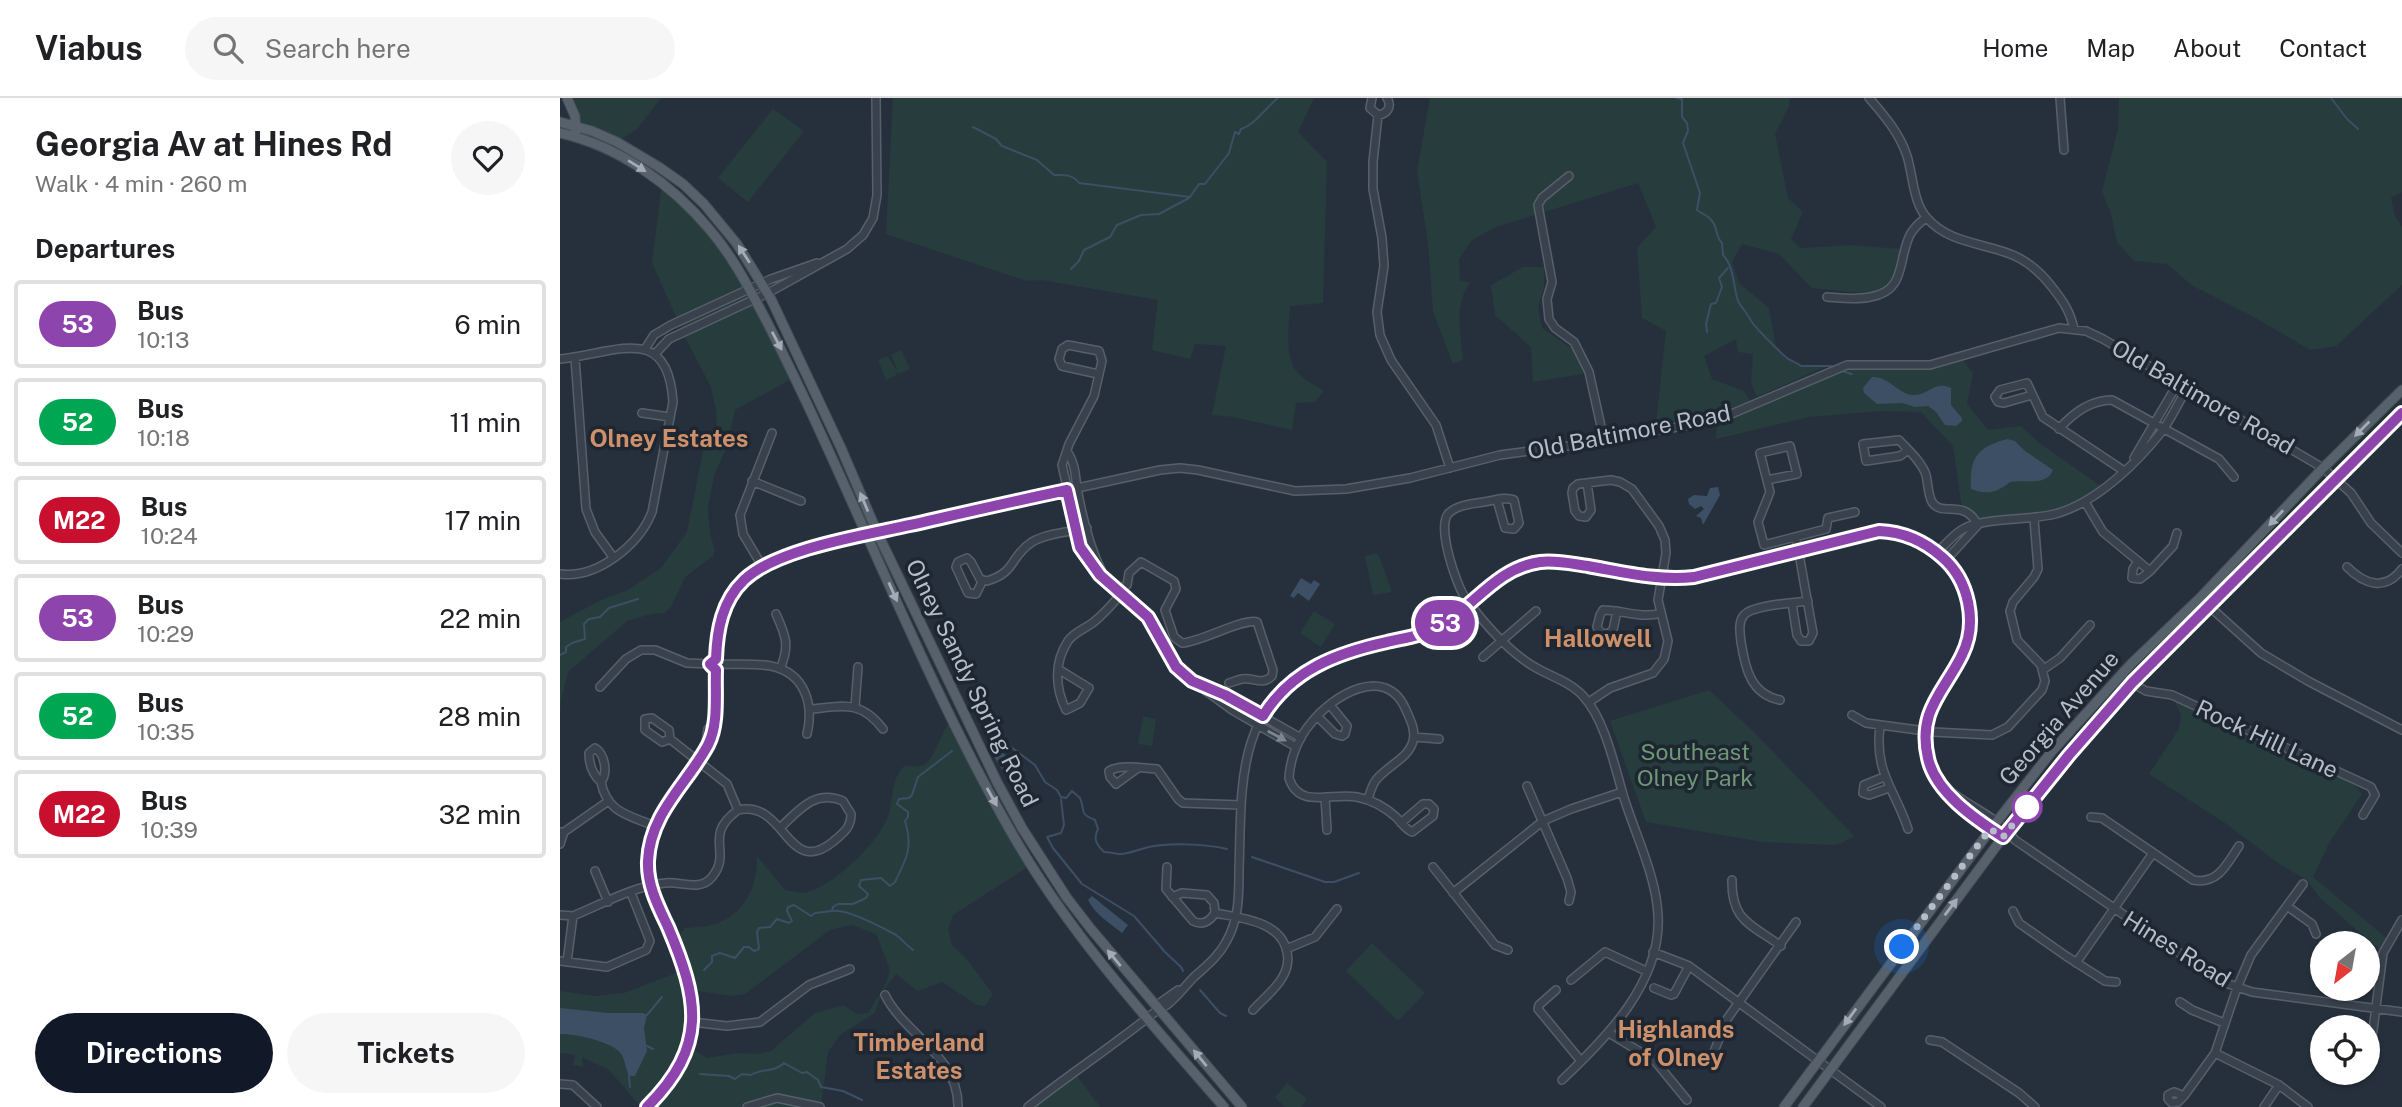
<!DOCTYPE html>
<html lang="en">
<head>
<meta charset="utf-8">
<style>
	:root { --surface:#fff; --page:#f6f6f6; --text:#202124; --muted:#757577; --line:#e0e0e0; --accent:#111827 }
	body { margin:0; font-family:"Public Sans",sans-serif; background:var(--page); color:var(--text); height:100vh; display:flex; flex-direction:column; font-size:26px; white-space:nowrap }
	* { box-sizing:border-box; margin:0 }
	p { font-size:23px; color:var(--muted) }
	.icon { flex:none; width:38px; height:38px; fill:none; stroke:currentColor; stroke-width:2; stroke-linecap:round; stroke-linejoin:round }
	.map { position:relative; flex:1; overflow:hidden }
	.details { display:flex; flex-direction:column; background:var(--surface); width:560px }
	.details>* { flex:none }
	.badge { padding:0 14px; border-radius:23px; font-size:24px; line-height:46px }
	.needle { width:46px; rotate:211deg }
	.buttons { position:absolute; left:1750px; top:833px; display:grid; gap:14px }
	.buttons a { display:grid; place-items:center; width:70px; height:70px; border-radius:50%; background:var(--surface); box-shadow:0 2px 5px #0004; font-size:35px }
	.you { position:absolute; width:35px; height:35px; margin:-18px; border:5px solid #fff; border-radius:50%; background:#1a73e8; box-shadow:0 0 0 10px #1a73e833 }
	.map>.badge { position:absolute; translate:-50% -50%; box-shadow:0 0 0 4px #fff }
	h2 { padding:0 35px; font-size:26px; line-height:63px }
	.round { display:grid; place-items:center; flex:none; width:74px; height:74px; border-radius:37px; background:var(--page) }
	.headline { display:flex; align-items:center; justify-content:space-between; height:119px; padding:0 35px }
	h1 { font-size:33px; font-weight:700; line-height:52px }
	.cta { display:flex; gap:14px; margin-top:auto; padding:14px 35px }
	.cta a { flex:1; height:80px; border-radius:42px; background:var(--accent); color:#fff; font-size:28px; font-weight:700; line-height:80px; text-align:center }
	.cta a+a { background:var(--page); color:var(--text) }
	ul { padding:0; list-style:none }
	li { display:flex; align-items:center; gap:21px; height:88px; margin:0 14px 10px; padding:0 21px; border:4px solid var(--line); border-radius:7px }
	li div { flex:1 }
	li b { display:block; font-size:26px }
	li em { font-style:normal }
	li .badge { min-width:77px; font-weight:700; text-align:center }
	header { display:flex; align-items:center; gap:42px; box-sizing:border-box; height:98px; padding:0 35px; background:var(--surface); border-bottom:2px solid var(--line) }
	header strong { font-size:33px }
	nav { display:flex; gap:38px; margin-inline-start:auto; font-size:24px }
	.search { width:490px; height:63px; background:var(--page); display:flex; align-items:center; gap:18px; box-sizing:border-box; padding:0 24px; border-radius:38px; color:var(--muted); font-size:26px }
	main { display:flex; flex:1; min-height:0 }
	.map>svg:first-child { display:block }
</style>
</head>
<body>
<header>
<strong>Viabus</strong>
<div class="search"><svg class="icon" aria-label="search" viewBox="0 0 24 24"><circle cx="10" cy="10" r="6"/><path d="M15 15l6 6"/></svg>Search here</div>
<nav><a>Home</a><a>Map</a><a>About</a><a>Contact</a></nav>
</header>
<main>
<section class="details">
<div class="headline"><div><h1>Georgia Av at Hines Rd</h1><p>Walk · 4 min · 260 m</p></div><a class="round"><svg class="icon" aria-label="heart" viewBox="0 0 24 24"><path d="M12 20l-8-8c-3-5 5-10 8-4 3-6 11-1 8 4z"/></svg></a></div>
<h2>Departures</h2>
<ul>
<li><span class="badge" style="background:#8e44ad;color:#fff">53</span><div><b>Bus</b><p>10:13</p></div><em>6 min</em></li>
<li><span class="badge" style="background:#00a651;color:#fff">52</span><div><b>Bus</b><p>10:18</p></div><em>11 min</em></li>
<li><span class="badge" style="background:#c8102e;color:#fff">M22</span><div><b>Bus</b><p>10:24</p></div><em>17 min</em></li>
<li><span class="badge" style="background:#8e44ad;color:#fff">53</span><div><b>Bus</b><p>10:29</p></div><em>22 min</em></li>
<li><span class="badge" style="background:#00a651;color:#fff">52</span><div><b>Bus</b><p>10:35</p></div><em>28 min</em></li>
<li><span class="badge" style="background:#c8102e;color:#fff">M22</span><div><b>Bus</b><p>10:39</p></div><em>32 min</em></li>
</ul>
<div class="cta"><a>Directions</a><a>Tickets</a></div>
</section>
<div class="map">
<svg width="1842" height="1009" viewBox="0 0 1842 1009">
	<rect width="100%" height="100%" fill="#26303c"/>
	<path fill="#273c3d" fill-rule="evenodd" d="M9,0h92l-24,31 -20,13 -40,-16z
		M333,0h421l-16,34 29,30 -4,141 -33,3c-1,21 -7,55 11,70 7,6 16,10 23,15l-9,11 -19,1 -4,27 -59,-13 -21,-2 14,-69 -31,-2 -5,15 -38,-9 6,-50 -116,-20 -15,1 -141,-47z
		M870,0h360l-1,8 -14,28 13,64 15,14 -12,27 9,9 52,-3 49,4 -9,30 -12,11 -19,3 -49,-5 -33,-34 -37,-10 -10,18 7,21 30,25 7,39 13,13 10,3 2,3 28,-1 -72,32 -6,-15 2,-28 -15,-2 -2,-13 -32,17 8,23 32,12 6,10 -40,17 -54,5 10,-92 -24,-13 -5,-70 19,-21 -18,-44 -142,44 -24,13 -13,19 1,21 10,3c-17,22 -9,51 -7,77l-10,4 -20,-52 -5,-69 -11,-72z
		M1559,0h283v94l-11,6 4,18 7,11v58l-66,61 -26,4 -56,-33 -61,-31 -26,-22 -33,-3 -17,-19 -6,-28 -9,-23 16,-62z
		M213,11l31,22 -56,71 -30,-24z
		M102,85l61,63 72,131 -60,33 -8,36 -13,30 -6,32 2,27 5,14 -2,7 -28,21 -14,30 -7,6 -13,1 -24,7 -59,51 -7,28 -1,20v-98l41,-22 27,-10 33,-22 26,-36 16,-81 14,-24 -1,-17 -5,-23 -25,-48 -34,-76z
		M963,169h21v21l-6,20 4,20 32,22 9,24 -50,8 -2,-35 -36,-32 -4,-30z
		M341,252l9,19 -11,5 -3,-2 1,3 -11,5 -8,-20 10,-4 8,14 1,-1 -6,-14z
		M1401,260l12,15 -6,31 21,26 33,-4 17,16 67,47 -48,25 -79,11 -16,-16 -9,-63 -32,-34 -39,-1 -73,6 -93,22 1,-19 130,-55 65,1z
		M818,455l14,39 -19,3 -8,-39z
		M754,513l21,13 -14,23 -21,-14z
		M1149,592l45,42 100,104 -12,7 -8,2 -71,-3 -117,-20 -36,-101z
		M1612,597l173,79 17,20 -33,49 -16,34 76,63 -6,13 -64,-56 -12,-17 -26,-15 -56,-42 -76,-49 30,-45 2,-14z
		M583,618l13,3 -4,27 -14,-2z
		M391,621l80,146 -78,50 -5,14 4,16 13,12 28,37 -8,12 -8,-1 -35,-23 -24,9 -22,-17 -15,20 -6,19 -35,22 -12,17 -7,55h-180l-32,-37 -27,-13 1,10 -10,-2 2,-10 -15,-2v-62l35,5 29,-3 60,-23 -10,-27 11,-15c11,-1 24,-1 33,-5 28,-10 40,-40 39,-67l28,34c7,1 16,4 22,2 26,-6 68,-47 79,-71 9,-19 3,-40 18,-55 5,0 12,1 17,0 13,-3 20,-34 30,-47zM292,827l24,9 14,36 -4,14 -18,29 -11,1 -14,-9 -28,8 -44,38 -12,3 -21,-1 -31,5 -19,-12 3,-56 41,6 13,-2 85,-64z
		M812,845l53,50 -27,28 -52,-50z
		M515,975l25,34h-72z
		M727,985l20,16 -6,8h-15l-11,-9z"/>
	<path fill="#3c4f64" d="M1312,279c17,-1 26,17 41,18 16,1 20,-15 38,-7v17l11,13v3l-6,5 -11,-1 -9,-13 -8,-6 -13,1 -13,-4 -25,1 -13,-11 -1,-5z
		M1447,341l8,2 10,10 28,19c-7,17 -28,9 -43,12 -13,11 -24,13 -39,7 -2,-32 7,-42 36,-50z
		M1158,389l2,8 -17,30 -2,-7 -5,-2 8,-7 -3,-3 -6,3 -6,-5 -1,-5 6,-4 13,1 3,-8z
		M741,480l10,6 3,-4 6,4 -11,17 -11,-8 -4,5 -4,-2z
		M435,649c13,10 28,19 20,37l-5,-1 -17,-28z
		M532,798l36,29 -6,8c-13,-10 -27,-19 -34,-33z
		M0,910l48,5h35l4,2 -3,13 3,23 -12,25h-6c-3,-6 -4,-15 -7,-21 -9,-14 -47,-21 -62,-21z"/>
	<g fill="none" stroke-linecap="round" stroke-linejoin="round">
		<path stroke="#3c4f64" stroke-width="2" d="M1116,0l6,1v18l5,6 1,8 -5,12 17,50 -3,17c5,4 12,6 15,11 6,7 3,15 10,22l1,12c11,11 10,31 15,46 3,6 9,12 12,18 2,6 31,34 37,39 5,4 10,4 14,8h31
			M1771,0l16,21 11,10
			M413,29l23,12 6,7 35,14 17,15c9,0 19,-1 25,8l111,14 9,-13h6l24,-31 6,-21 4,2 2,-5c14,-4 25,-22 37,-31
			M511,171l8,-8 5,-11 26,-13 7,-12 24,-10 18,-1 30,-16
			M1147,234l-1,-8 5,-20 5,-1 6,-16 -3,-9 9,-10
			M1282,273l10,3
			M0,557l6,-3v-5l6,-4 13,-4 -1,-15 5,-5 11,-2 9,-9 29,-9
			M417,615l5,4 10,16 43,32 10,17 12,8 4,7 5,1 6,-7 8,7c6,14 -2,15 15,22l3,9c-5,10 -2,15 6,23 6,0 11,2 16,2 9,0 17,-4 25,-6 22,-6 61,-4 82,1
			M501,701l3,26 -3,8 -14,4 6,11 29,36 52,32 31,36 16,15 2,4
			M692,759l73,25h9l25,-9
			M274,813c13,-2 49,17 62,24 6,4 10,10 17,15
			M144,872l8,-8v-6l8,-3 15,5 9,-11h5l5,4 5,-2 -2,-17 2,-4 11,-1 7,-8 12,4 3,-2 -5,-10 1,-4 6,-2 17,11 4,-3 17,-2 1,-4 5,-3h15l13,-6 2,-4 -9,-8 2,-6 20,-2 9,8 5,-4c12,-24 18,-35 10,-61l3,-4v-5l-11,-8 2,-5 10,-1 3,-3 6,-18 34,-26
			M640,892l20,23 6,3
			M87,917l15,-18
			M87,948l6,3
			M140,976l29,2 6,3 7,-5 9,1c10,-7 23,-2 33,-12l18,10 5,-1 11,8 3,7 22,4 19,9
			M69,978l1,11"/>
		<defs>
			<path id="minor" d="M812,0l-2,10 8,7c10,-1 14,-9 9,-17
				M1309,0c15,17 31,36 38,58 6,19 6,47 20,62 22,26 60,25 88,38 15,7 27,18 37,31 11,14 18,24 22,42
				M1500,0l4,52
				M818,17l-5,47v27l9,49 2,28 -7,46 3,23 11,25 45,65 14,43
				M1009,78l-27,22 -4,7 14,77 -5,17 2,20 6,9 19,14 15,30 15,68
				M1267,199c14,1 29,3 43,0 38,-6 27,-40 41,-64 4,-6 9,-11 15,-15
				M85,251l9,-14 17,-10 100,-46 46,-16
				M95,256l14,-15 99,-46 79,-44 16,-14 10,-17 4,-23 -1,-97
				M15,260l11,151 9,23 18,25
				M0,261c54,-5 108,-38 113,43l-21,110c-13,33 -55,67 -92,62
				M538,276l-36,-8 -3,-7 3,-10 6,-4 31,6 3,10 -8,35 -25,48 -7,21 19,82 19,28 48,42 23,43 13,15 48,35 64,37
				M1472,297l-28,8 -6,-1 -3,-5 5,-7 27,-7 16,34 81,54
				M82,315l28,4
				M1499,331c14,-16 31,-29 53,-29l107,59 15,18
				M1348,352l-8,6 -34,5 -3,-17 36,-4c9,10 23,22 27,35 2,8 2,20 6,27 10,16 31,-5 46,23
				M507,353c8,12 8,22 10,37 5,28 12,58 25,84
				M1574,360l44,-75
				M1207,382l30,-6 -7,-28 -30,7 10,39 -12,30 6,23 62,-16 2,-11 27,-6
				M192,383l49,20
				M1027,385l4,27 -5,7 -7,-1 -4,-5 -3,-18 1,-5 5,-4 33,-4 9,2 12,7 27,37 6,14 1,13 -8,47 10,41 -4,18 -11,14 -43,15 -21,14
				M937,402l8,28 9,1 5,-6 -5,-23c-10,-4 -21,1 -31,2 -11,2 -27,3 -35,12 -11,14 8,71 18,85 18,24 42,52 67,67 16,10 38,16 50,30 22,23 32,72 41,102 12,38 32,78 34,117 4,67 -52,123 -96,165
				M1525,404l18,30 47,39 23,-25 4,-13
				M1377,455c9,-9 17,-20 28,-25 19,-10 66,-8 90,-14 41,-11 82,-51 108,-84 9,-13 16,-28 24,-42
				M1386,462l32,-35
				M1578,463l-5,8 -1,9 8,1 10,-8
				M202,468l-19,-32 -3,-19 32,-82
				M1787,469c17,17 38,25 55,2
				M423,482l-7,14 -8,-1 -12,-26 2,-5 9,-4 4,4 9,17 7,2c30,-9 22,-24 45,-39 15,-9 38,-10 55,-14
				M559,492l8,-5 2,-12 12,-11 33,19 2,8 -11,21 9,27 8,6c19,-1 61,-25 75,-21l16,48 -1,6c-10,10 -18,1 -30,3 -5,1 -9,3 -13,4
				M1640,500l61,55 47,28 94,49
				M1232,505l5,32 4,6h8l4,-8 -17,-96
				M1057,513l-4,19 -5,4 -7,-1 -4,-6 3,-12 3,-5c20,0 38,9 58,3
				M216,516c10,22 14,32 4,55
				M923,559l53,-46
				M156,561c1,-28 5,-54 24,-75 8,-9 20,-14 26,-23l101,-27 293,-64 20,-2 18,2 97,21 51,-2 64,-11 90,-23 75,-10 142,-25 130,-55h83l129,-37 27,3 17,8 220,129 28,25 20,30 31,30
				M162,566c16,1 33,-1 49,2 34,7 43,38 36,68
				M498,571l31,19 -9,15 -14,7c-11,-22 -12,-48 2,-69 6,-9 19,-13 27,-20 10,-8 19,-19 27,-28
				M1484,571l16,-11 30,-33
				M1572,585l14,8 26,4 199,92 4,8 -12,20
				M642,588l23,9 76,43
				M40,589l26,-28 15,-9h14l32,13 23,1
				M1220,602c-30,-6 -35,-33 -39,-58 -1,-9 -3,-20 3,-27 9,-10 49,-12 64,-14
				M295,609l3,-40
				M251,611c32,-3 50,-9 72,20
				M1292,617l14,8 67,9 59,3 16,-8 34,-37 3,-9 -4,-16 -24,-25 -7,-29 3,-9 21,-25 4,-8 -4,-50
				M757,618l18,18 7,2 3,-2 2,-8 -17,-21
				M1320,628c-6,47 15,63 28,103
				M854,639l25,2
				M110,641l-8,3 -17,-12v-11l7,-1 17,12 1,9 57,45 11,26c48,-11 49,70 96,31 9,-8 17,-13 17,-27l-8,-13c-28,-12 -44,9 -62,26
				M145,651l3,-20 4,-5
				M578,670l-22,16 -6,-7 -1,-6c11,-7 33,-3 48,-2l21,30 5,4 58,2
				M1324,679l-20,8 -1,8 6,2 20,-7
				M41,684c-9,-8 -12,-17 -12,-29l6,-5c10,6 13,25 6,34 6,31 28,33 53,44
				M967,688l40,92 4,14 -2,9
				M1387,691l3,9 7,6 50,34
				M765,699l2,33
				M808,701c2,-6 4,-14 8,-19 11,-14 33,-22 37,-39 3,-11 -3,-22 -7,-31 -20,-47 -73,-15 -95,13 -13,15 -21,36 -22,55 10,32 43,14 68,19 15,3 28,10 39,20 6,6 9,12 16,15l21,-16 1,-7 -5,-5h-6l-22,19
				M1531,719l11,1 91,62c25,5 34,-16 46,-34
				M0,734h4l43,-30
				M0,746l4,-12
				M607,769l-1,22 27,32c9,5 17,0 22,-8
				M873,769l62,78 13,5
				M35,773l13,31
				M1172,782c-1,41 19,44 49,66
				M893,795l90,-72 28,-12 51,-17
				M612,799l10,-4 25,2 7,8 1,10c26,5 66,8 72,39 2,9 0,18 -5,26 -7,12 -20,22 -29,32
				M1727,808l25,18 4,10
				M1453,813l6,12 47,33 39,25 11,1
				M0,817l13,1c29,-12 61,-30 92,-33 16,-2 35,9 47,-6 21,-25 -10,-41 26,-67
				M726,851l29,-12 22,-28
				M1093,854l36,14 192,141
				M0,863l47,6 39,-17 4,-9 -19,-48
				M7,864l6,-46
				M1516,865l77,-110
				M1011,882l34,-28 41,19
				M1094,890l17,7 3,-1 15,-28
				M996,892l-17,15 -1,4 43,52
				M325,897c19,39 74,61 73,112
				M1620,904l12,8 32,13
				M600,910l1,-6 17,-12
				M132,924l35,4 33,-4 49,-37 41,-16
				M1049,935l46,28 32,39
				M1370,942l12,2 77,51 16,14
				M1655,955l64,32 29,22
				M1810,955l13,-100 19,-33
				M1153,956l14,-35 69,-97
				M0,986l13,1 24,22
				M1624,998l-10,-4 -6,3v4l4,4 6,-1 6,-6 31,-43 22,-65 14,-33 52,-71
				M87,1009c61,-60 52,-107 21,-180 -10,-21 -21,-42 -20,-66 2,-58 46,-75 63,-121 7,-21 4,-47 5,-70
				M187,1009l30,-9 43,9
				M468,1009c42,-33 86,-62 127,-95 5,-3 9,-5 13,-8 10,-8 17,-18 26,-27 12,-11 24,-20 32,-35 13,-22 13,-47 13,-72 3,-83 -5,-162 81,-208 34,-17 73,-15 107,-30 42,-18 67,-65 115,-70 51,-5 100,21 152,15l185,-46c24,1 45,10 63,26 13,10 21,25 25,40 19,66 -62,100 -38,166 14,38 63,45 86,77l205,141 32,11 150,20
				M1704,1009l15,-22"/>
			<path id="major" d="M7,0l8,18 1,15
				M0,24l32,9 25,11 42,25 24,17 21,20 33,40 34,55 70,149 36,84 120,250 25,46 45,70 24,31 151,178
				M0,35c58,13 112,51 150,97 24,28 40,60 57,92 21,41 41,83 60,125 59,129 113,260 183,383 57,101 138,190 214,277
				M1224,1009l207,-278 61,-78 79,-87 69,-66 123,-130 79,-78
				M1243,1009l200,-270 66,-82 63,-72 270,-270"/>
		</defs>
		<use href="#minor" stroke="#57606a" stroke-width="10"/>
		<use href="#major" stroke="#424b55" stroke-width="11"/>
		<use href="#minor" stroke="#39424c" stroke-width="7"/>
		<use href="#major" stroke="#57616c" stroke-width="9"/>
	</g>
	<defs><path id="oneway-solid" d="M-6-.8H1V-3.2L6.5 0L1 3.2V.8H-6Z" transform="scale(1.75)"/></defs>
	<g fill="#a2abb6">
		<use href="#oneway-solid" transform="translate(77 68) rotate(32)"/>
		<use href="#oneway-solid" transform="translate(184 156) rotate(-123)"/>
		<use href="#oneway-solid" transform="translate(217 243) rotate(62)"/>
		<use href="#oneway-solid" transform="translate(1802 331) rotate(135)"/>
		<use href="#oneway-solid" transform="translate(304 404) rotate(-113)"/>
		<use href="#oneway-solid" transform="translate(1716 420) rotate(133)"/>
		<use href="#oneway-solid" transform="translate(333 494) rotate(66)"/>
		<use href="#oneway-solid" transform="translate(432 699) rotate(61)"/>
		<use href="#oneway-solid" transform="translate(1391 809) rotate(-53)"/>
		<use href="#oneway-solid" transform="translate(554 860) rotate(-130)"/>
		<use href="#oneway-solid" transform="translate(1290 919) rotate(126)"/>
		<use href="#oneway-solid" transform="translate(640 960) rotate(-129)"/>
	</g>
	<use fill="#7d8690" href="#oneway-solid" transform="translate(717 638) rotate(28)"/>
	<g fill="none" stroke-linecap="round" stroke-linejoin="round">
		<defs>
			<path id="line" d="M87,1009c61,-61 52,-107 21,-180 -10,-21 -21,-42 -20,-66 2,-48 39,-77 60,-116 11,-21 7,-52 8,-75l-6,-6 6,-5c1,-29 6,-58 28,-79 32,-31 121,-45 166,-55 53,-12 105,-24 157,-35l13,57 20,28 48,42 28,50 16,14 33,14 38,21c28,-46 74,-63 124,-74 17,-4 35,-6 51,-15 36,-20 58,-59 102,-65 16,-2 33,2 48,4 35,6 70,15 106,11l185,-46c24,1 45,10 63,26 27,23 36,66 20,98 -18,37 -45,56 -34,103 7,34 47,61 75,79l66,-82 63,-72 270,-270"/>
		</defs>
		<use href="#line" stroke="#fff" stroke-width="16"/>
		<use href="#line" stroke="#8e44ad" stroke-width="10"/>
		<path stroke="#b5bdc8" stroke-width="7" stroke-dasharray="0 12.6" d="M1342,849l88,-118 13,8 24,-30"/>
	</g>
	<circle fill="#fff" stroke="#8e44ad" stroke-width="3.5" cx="1467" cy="709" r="14"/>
	<g text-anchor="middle" stroke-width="7" stroke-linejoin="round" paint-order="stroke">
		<g font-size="23" fill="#b5bdc8" stroke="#1e2731">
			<text transform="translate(1643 299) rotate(30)" y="8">Old Baltimore Road</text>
			<text transform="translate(1069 334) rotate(-11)" y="8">Old Baltimore Road</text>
			<text transform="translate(412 585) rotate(64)" y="8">Olney Sandy Spring Road</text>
			<text transform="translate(1499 620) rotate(-49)" y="8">Georgia Avenue</text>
			<text transform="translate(1707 641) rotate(25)" y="8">Rock Hill Lane</text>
			<text transform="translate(1617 851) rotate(32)" y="8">Hines Road</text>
		</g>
		<g font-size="23" fill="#6e9775" stroke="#1e2731">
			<text x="1135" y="662">Southeast<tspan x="1135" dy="26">Olney Park</tspan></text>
		</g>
		<g font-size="24" font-weight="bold" fill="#ce906a" stroke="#1e2731">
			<text x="109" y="349">Olney Estates</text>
			<text x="1038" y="549">Hallowell</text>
			<text x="1116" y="940">Highlands<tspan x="1116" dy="28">of Olney</tspan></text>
			<text x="359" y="953">Timberland<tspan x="359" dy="28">Estates</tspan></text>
		</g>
	</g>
</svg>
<div class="buttons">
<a><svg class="needle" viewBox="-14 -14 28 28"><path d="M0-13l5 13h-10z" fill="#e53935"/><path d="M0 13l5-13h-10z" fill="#757577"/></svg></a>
<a><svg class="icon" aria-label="locate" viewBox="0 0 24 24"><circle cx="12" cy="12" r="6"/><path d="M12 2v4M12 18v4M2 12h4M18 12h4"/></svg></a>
</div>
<div class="you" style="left:1342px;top:849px"></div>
<b class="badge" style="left:885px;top:525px;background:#8e44ad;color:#fff">53</b>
</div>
</main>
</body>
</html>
